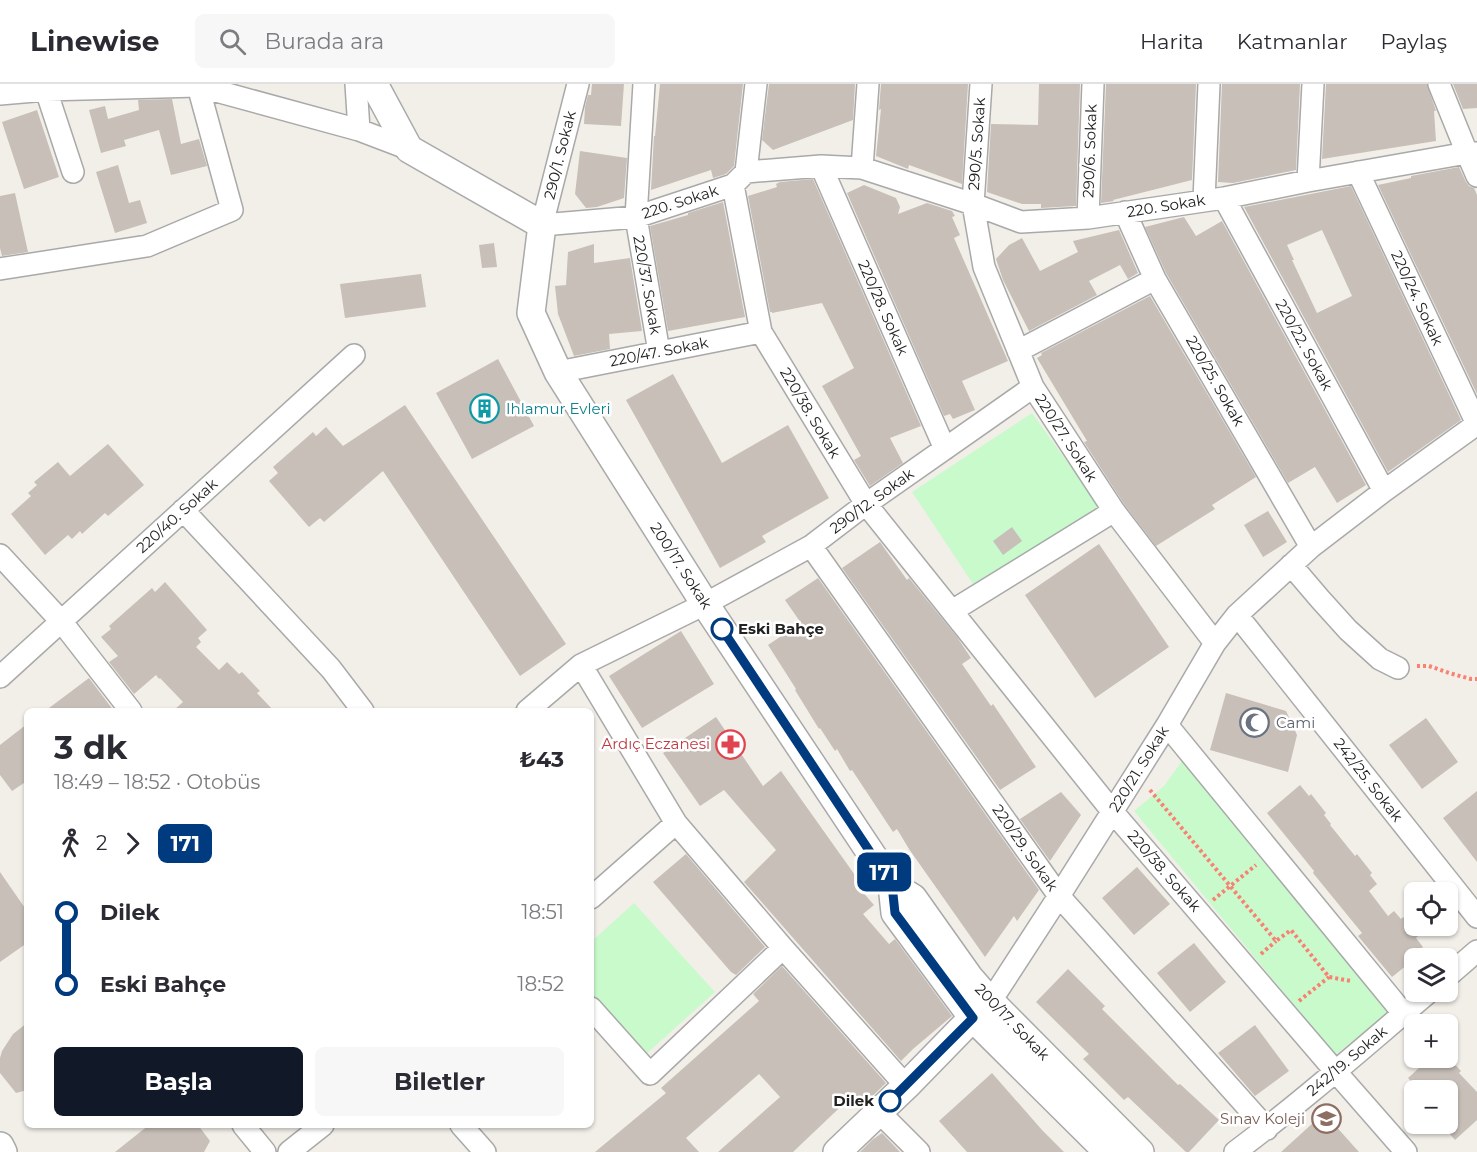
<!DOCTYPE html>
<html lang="tr">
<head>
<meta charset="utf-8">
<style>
	:root { --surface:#fff; --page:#f7f7f7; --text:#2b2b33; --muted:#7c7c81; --line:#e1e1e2; --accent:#111827 }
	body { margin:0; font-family:Montserrat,sans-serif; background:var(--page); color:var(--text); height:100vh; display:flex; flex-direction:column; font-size:22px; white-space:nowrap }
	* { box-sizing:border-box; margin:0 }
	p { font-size:20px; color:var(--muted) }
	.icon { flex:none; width:33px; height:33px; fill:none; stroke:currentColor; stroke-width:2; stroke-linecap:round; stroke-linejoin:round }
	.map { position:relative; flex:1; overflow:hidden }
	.side { position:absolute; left:24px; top:624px; width:570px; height:420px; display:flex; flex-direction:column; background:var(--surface); border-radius:9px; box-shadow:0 2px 4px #0004 }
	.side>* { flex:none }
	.badge { padding:0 12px; border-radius:9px; font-size:21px; line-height:39px }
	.fabs { position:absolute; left:1404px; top:798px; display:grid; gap:12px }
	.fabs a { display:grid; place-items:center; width:54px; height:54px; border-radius:9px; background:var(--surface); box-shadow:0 2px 4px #0004; font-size:30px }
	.map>.badge { position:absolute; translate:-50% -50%; box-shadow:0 0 0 3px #fff }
	.legs { display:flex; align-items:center; gap:9px; height:66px; padding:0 30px; font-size:20px }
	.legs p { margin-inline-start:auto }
	.overview { display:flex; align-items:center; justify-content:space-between; height:102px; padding:0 30px }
	h1 { font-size:33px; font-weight:700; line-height:45px }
	.button { display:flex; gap:12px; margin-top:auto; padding:12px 30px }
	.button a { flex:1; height:69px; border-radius:9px; background:var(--accent); color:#fff; font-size:24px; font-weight:700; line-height:69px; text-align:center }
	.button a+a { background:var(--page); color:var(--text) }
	ul { padding:0 30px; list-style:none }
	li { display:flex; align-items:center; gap:21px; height:72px; font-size:22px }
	li i { display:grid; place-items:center; width:9px; height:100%; margin:0 8px; background:currentColor }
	li i::after { content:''; width:15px; height:15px; margin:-8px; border:4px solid; border-radius:50%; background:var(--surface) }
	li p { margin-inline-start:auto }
	li:first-child i { background:linear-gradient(#0000 50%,currentColor 0) }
	li:last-child i { background:linear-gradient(currentColor 50%,#0000 0) }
	header { display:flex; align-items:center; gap:36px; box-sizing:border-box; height:84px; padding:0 30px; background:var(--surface); border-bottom:2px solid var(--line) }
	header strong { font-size:28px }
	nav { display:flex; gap:33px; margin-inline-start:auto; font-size:21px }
	.search { width:420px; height:54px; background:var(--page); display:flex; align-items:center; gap:15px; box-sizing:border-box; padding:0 21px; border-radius:9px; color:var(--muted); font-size:22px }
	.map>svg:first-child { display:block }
</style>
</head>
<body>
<header>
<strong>Linewise</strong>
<div class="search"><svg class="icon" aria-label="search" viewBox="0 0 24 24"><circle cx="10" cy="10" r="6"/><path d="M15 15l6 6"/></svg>Burada ara</div>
<nav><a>Harita</a><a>Katmanlar</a><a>Paylaş</a></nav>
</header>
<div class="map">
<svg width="1477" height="1068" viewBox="0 0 1477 1068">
	<rect width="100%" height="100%" fill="#f2efe9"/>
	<path fill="#c8facc" d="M1032,329l68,94 -127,77 -61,-92z
		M1182,677l209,250 -56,44 -201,-244 30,-25z
		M634,819l81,89 -71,64 -53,-59v-55z"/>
	<path fill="#c7bfb8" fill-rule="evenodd" d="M592,0h32l-3,42 -37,-2 1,-17 3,-12h3z
		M660,0h83l-9,82 -8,8 -13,4 -2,-8 -60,20 3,-54h1z
		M769,0h86l-2,36 -80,30 -11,-10z
		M881,0h87l-6,100 -53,-19 -1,4 -32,-13 5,-47 -2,1z
		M1039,0h41l-4,122 -35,2v-4h-19l-35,-12 4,-68 47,1z
		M1106,0h90l-4,96 -79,20 1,1 -13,2z
		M1222,0h78l-4,86 -63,13 -15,-1z
		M1326,0h101l9,27h-2l2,30 -114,18z
		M1453,0h24v24l-14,1z
		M172,15l9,45 18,-5 8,27 -36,9 -12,-45 -35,10 2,6 -25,7 -12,-43 16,-4 3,13 31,-9 -1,-10z
		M37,26l22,67 -35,12 -22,-67z
		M580,67l47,7 -3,40 -27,9 -11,1 -11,-14z
		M118,81l11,38 11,-3 7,23 -32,10 -19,-61z
		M1459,83l7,15 3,4 5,2 3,7v199l-99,-209 33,-7v-2z
		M813,95l108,247 -31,12 13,25 -33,23 -16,-26 7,-4 -39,-70 32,-18 -32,-65 -50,10v-1h-2l-22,-116 29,-9 -1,-3 4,-2z
		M864,101l32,13 4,9 -2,7 29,-11 25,8 3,5 -3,1 8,18 -6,3 54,123 -46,20 13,29 -22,9 -3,-5 -6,2 -97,-223z
		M1351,102l110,234 -73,52 -144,-265zM1322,146l30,66 -35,17 -25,-53h2l-7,-15z
		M15,109l13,59 -26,4 -2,-8v-52z
		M723,118l22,115 -77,14 -18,-105 38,-11v-2z
		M1184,133l12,19 26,-15 144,264 -29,18 -22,-36 -27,16 -122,-210 -21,-46z
		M1119,146l19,43 -10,6 -8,-14 -31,16 8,14 -68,36 -26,-51 -7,-21 13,-14 13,-7 18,33 38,-19 -5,-11z
		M494,159l3,24 -15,1 -3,-23z
		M594,160v19l36,-5 12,73 -33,3 1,15 -36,7 -16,-42 -3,-28 11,-1 2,-33z
		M421,190l5,33 -81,11 -5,-34z
		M1150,212l106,181 -44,28 3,4 -59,37 -32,-42 -40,-62 3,-1 -50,-83 5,-3 -1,-2z
		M498,275l36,67 -62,33 -36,-66z
		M673,290l49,89 66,-38 41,73 -67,38 4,6 -46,26 -94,-168z
		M405,321l161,239 -46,32 -137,-205 -59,51 -4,-4 -11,9 -40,-46 9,-8 -5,-6 40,-35 3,4 10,-9 17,19z
		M108,360l36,41 -36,31 -3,-3 -23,21 -2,-3 -8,8 -4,-4 -23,20 -34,-41 20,-18 -3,-3 9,-8 -3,-3 24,-20 12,14z
		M1268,427l19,31 -24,15 -19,-32z
		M1012,443l10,14 -19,14 -10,-14z
		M880,458l27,38 2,-2 48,59 14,21 -9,6 29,42 2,-2 43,63 -36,23 -158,-222z
		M1099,460l70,103 -74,51 -70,-103z
		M818,494l221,312 -22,31 -3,-5 -29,41 -76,-108 -12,-20 -4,3 -41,-62 -2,1 -13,-22 -2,2 -15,-23 -1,1 -24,-39 1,-1 -28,-44 33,-22 -16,-23z
		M165,498l42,48 -9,8 3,4 -5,5 23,23 8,-8 12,12 3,-2 18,19 -3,2 17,18h-101l10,-9 -23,-24 -1,1 -3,-4 -22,19 -25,-32 9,-6 -17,-19 10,-8 -2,-3 43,-38 3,4z
		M681,547l33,53 -72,44 -33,-52z
		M89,594l25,33h-69z
		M1226,609l60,18 11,24 -9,37 -78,-22z
		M716,633l47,69 18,-15 76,107 -3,4 20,23 -11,9 26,30 6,-5 57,77 -39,33 -12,12 -157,-179 32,-32 -52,-60 -24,16 -37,-53z
		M1426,634l32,44 -36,27 -33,-44z
		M27,640v57l-15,10 -12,-16v-30z
		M1300,701l9,11 2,-2 15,19 -2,2 7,9 -1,1 25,31 2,-2 15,19 -2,2 7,9 -8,7 19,25 6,-5 7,8 2,-2 15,19 -2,2 7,9 -9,7 3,3 -25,20 -34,-41 4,-3 -49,-60 1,-2 -47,-58z
		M1477,707v71l-34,-44z
		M1061,708l20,23 -31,46 -30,-42z
		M686,770l79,93 -29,28 -5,-3 -78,-90z
		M1137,783l33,37 -36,31 -32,-37z
		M0,788l27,39v32l-27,19z
		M1194,859l32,39 -36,30 -33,-39z
		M782,882l104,117 -23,22 -9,-11 -61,58h-75l62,-55 -21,-23 -73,64 13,14h-104l71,-59 -5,-5 98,-87 -6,-7z
		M1068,885l37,37 -3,3 76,76 2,-1 39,36 -30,32h-3l-58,-55 -4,3 -41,-41 6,-5 -53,-52z
		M27,939v67l-11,3 -16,-20v-15l2,-7 11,-17z
		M1255,941l34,46 -34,25 -37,-43z
		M1430,974h19l12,13 -2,2 18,19v28l-22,20 -7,-8v-42h-29l-11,-12z
		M992,989l50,57 22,22h-97l-28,-31z
		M1324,1029l35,39h-78z
		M149,1041h49l12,16 -6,11h-89z
		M882,1049l18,19h-40l12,-12z"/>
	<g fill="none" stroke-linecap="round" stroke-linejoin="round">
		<defs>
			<path id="minor" d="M45,0l1,6 27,82
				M356,0l3,46
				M578,0l-36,141 94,-8 97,-32 13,-13 75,-6 41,2 111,36 48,18 67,-4 136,-20 84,-17 159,-28h10
				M644,0l-8,133 23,135
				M981,0l-8,120 11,63 49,120 81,124 101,132
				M1439,0l28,69 10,23
				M0,10l46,-4 152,-4 161,44 50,19
				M821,82l124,283
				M862,84l6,-84
				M746,88l10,-88
				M1358,88l119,252
				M1308,97l5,-97
				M733,101l28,147 105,172 246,307 224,261 70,80
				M1224,114l160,293
				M1204,116l5,-116
				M1125,128l30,67 156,268
				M1088,134l5,-134
				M0,185l147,-23 85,-36 -34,-124
				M1018,267l137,-72
				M558,288l203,-40
				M183,426l148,159 32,42
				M811,462l248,350 208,233
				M0,471l61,66 70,90
				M1291,481l29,34 28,31 32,29 18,9
				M952,527l162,-100
				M1237,531l240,302
				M581,581l95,158 107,125 123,138
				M0,593l354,-322
				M527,627l54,-46 124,-61 106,-58 55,-42 167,-117
				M1167,641l236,288
				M591,814l85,-75
				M1448,892l29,-25
				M989,916l7,-7 63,-97 108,-171 48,-82 22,-28 74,-68 73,-56 93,-67
				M591,924l59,66 133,-126
				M879,1028l40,40
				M243,1041l22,27
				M461,1041l24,27
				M289,1068l34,-27
				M1235,1068c67,-50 130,-106 194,-160"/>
			<path id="tertiary" d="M374,0l35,65 133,76 -11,88 27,59 147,232 187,281 21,13 56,79 20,23 151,152
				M892,801l3,28 78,105 135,134
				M0,1062l3,6
				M837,1068l69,-66 79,-81"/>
		</defs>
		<use href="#minor" stroke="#a9a9a9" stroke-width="24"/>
		<use href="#tertiary" stroke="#a9a9a9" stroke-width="30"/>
		<path stroke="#fa8072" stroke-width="4" stroke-dasharray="3 3" stroke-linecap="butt" d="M1417,582h12l20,7 22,6h6
			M1150,706l126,151 15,-11 38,47 22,4
			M1213,816l43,-35
			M1261,870l15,-13
			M1299,917l30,-24"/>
		<use href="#minor" stroke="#fff" stroke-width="21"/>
		<use href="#tertiary" stroke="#fff" stroke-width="27"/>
	</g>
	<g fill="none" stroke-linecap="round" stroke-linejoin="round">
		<defs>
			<path id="line-1" d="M722,545l170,256 3,28 78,105 -83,83"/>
		</defs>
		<use href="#line-1" stroke="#fff" stroke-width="14"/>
		<use href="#line-1" stroke="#003b80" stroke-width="9"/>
	</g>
	<defs>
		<symbol id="building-ring" viewBox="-11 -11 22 22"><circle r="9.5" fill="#fff" stroke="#0f9aa8" stroke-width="1.5"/><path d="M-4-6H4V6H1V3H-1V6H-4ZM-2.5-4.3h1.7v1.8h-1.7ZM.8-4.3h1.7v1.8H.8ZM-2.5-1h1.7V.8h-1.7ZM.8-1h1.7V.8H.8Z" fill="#0f9aa8"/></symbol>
		<symbol id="mosque-ring" viewBox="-11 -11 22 22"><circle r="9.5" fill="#fff" stroke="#6b7280" stroke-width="1.5"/><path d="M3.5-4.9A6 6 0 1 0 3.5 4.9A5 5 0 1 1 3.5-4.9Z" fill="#6b7280"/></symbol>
		<symbol id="pharmacy-ring" viewBox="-11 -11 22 22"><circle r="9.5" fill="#fff" stroke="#e0444e" stroke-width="1.5"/><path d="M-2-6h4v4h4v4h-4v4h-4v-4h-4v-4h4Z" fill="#e0444e"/></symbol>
		<symbol id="school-ring" viewBox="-11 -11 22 22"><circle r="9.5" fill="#fff" stroke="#8d6e63" stroke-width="1.5"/><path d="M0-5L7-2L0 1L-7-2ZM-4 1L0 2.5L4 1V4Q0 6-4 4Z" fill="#8d6e63"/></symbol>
	</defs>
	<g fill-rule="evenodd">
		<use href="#building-ring" x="468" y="308" width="33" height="33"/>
		<use href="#mosque-ring" x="1238" y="622" width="33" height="33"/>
		<use href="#pharmacy-ring" x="714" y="644" width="33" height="33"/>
		<use href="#school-ring" x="1310" y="1018" width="33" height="33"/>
	</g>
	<g fill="#fff" stroke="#003b80" stroke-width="3">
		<circle cx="722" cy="545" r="10"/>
		<circle cx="890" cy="1017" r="10"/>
	</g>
	<g text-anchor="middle" stroke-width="5" stroke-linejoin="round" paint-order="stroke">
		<g font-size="15" fill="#222" stroke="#fff">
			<text transform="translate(977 60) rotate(-86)" y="5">290/5. Sokak</text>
			<text transform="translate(1090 67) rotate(-88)" y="5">290/6. Sokak</text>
			<text transform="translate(560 71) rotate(-76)" y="5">290/1. Sokak</text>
			<text transform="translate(680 118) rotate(-18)" y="5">220. Sokak</text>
			<text transform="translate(1166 122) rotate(-9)" y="5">220. Sokak</text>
			<text transform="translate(647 201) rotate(80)" y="5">220/37. Sokak</text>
			<text transform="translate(1417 214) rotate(65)" y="5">220/24. Sokak</text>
			<text transform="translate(883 224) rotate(66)" y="5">220/28. Sokak</text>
			<text transform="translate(1304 261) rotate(61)" y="5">220/22. Sokak</text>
			<text transform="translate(659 268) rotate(-11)" y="5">220/47. Sokak</text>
			<text transform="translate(1215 297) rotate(60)" y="5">220/25. Sokak</text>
			<text transform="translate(810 329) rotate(59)" y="5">220/38. Sokak</text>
			<text transform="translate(1066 354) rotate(57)" y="5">220/27. Sokak</text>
			<text transform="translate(872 417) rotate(-36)" y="5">290/12. Sokak</text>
			<text transform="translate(177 432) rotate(-42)" y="5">220/40. Sokak</text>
			<text transform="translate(681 482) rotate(57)" y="5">200/17. Sokak</text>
			<text transform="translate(1139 685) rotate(-58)" y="5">220/21. Sokak</text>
			<text transform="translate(1368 696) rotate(52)" y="5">242/25. Sokak</text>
			<text transform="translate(1025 764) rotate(55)" y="5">220/29. Sokak</text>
			<text transform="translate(1164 787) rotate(49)" y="5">220/38. Sokak</text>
			<text transform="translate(1012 938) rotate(46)" y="5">200/17. Sokak</text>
			<text transform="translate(1347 977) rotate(-40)" y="5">242/19. Sokak</text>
		</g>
		<g font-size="15" fill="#0d838f" stroke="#fff" text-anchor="start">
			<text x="506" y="330">Ihlamur Evleri</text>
		</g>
		<g font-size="15" font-weight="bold" fill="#222" stroke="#fff" text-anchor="start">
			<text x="738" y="550">Eski Bahçe</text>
			<text x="874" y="1022" text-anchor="end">Dilek</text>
		</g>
		<g font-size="15" fill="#5b616d" stroke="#fff" text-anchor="start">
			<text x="1276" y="644">Cami</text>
		</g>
		<g font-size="15" fill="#be3a42" stroke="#fff" text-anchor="end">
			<text x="710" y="665">Ardıç Eczanesi</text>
		</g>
		<g font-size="15" fill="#785e54" stroke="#fff" text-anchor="end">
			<text x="1305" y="1040">Sınav Koleji</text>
		</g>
	</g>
</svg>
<div class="fabs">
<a><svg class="icon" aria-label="locate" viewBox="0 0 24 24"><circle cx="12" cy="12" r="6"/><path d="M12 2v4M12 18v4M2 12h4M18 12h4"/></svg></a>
<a><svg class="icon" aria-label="layers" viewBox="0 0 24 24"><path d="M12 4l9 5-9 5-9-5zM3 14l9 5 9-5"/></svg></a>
<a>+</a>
<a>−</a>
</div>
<b class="badge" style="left:884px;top:788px;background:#003b80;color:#fff">171</b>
<section class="side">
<div class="overview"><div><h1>3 dk</h1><p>18:49 – 18:52 · Otobüs</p></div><b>₺43</b></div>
<div class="legs"><svg class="icon" aria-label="walk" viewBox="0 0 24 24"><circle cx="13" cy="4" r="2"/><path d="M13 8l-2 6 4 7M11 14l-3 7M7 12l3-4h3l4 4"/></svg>2<svg class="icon" aria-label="forward" viewBox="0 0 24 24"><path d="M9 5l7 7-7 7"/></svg><b class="badge" style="background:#003b80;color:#fff">171</b></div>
<ul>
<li><i style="color:#003b80"></i><b>Dilek</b><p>18:51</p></li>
<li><i style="color:#003b80"></i><b>Eski Bahçe</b><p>18:52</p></li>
</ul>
<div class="button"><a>Başla</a><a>Biletler</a></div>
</section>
</div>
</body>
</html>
